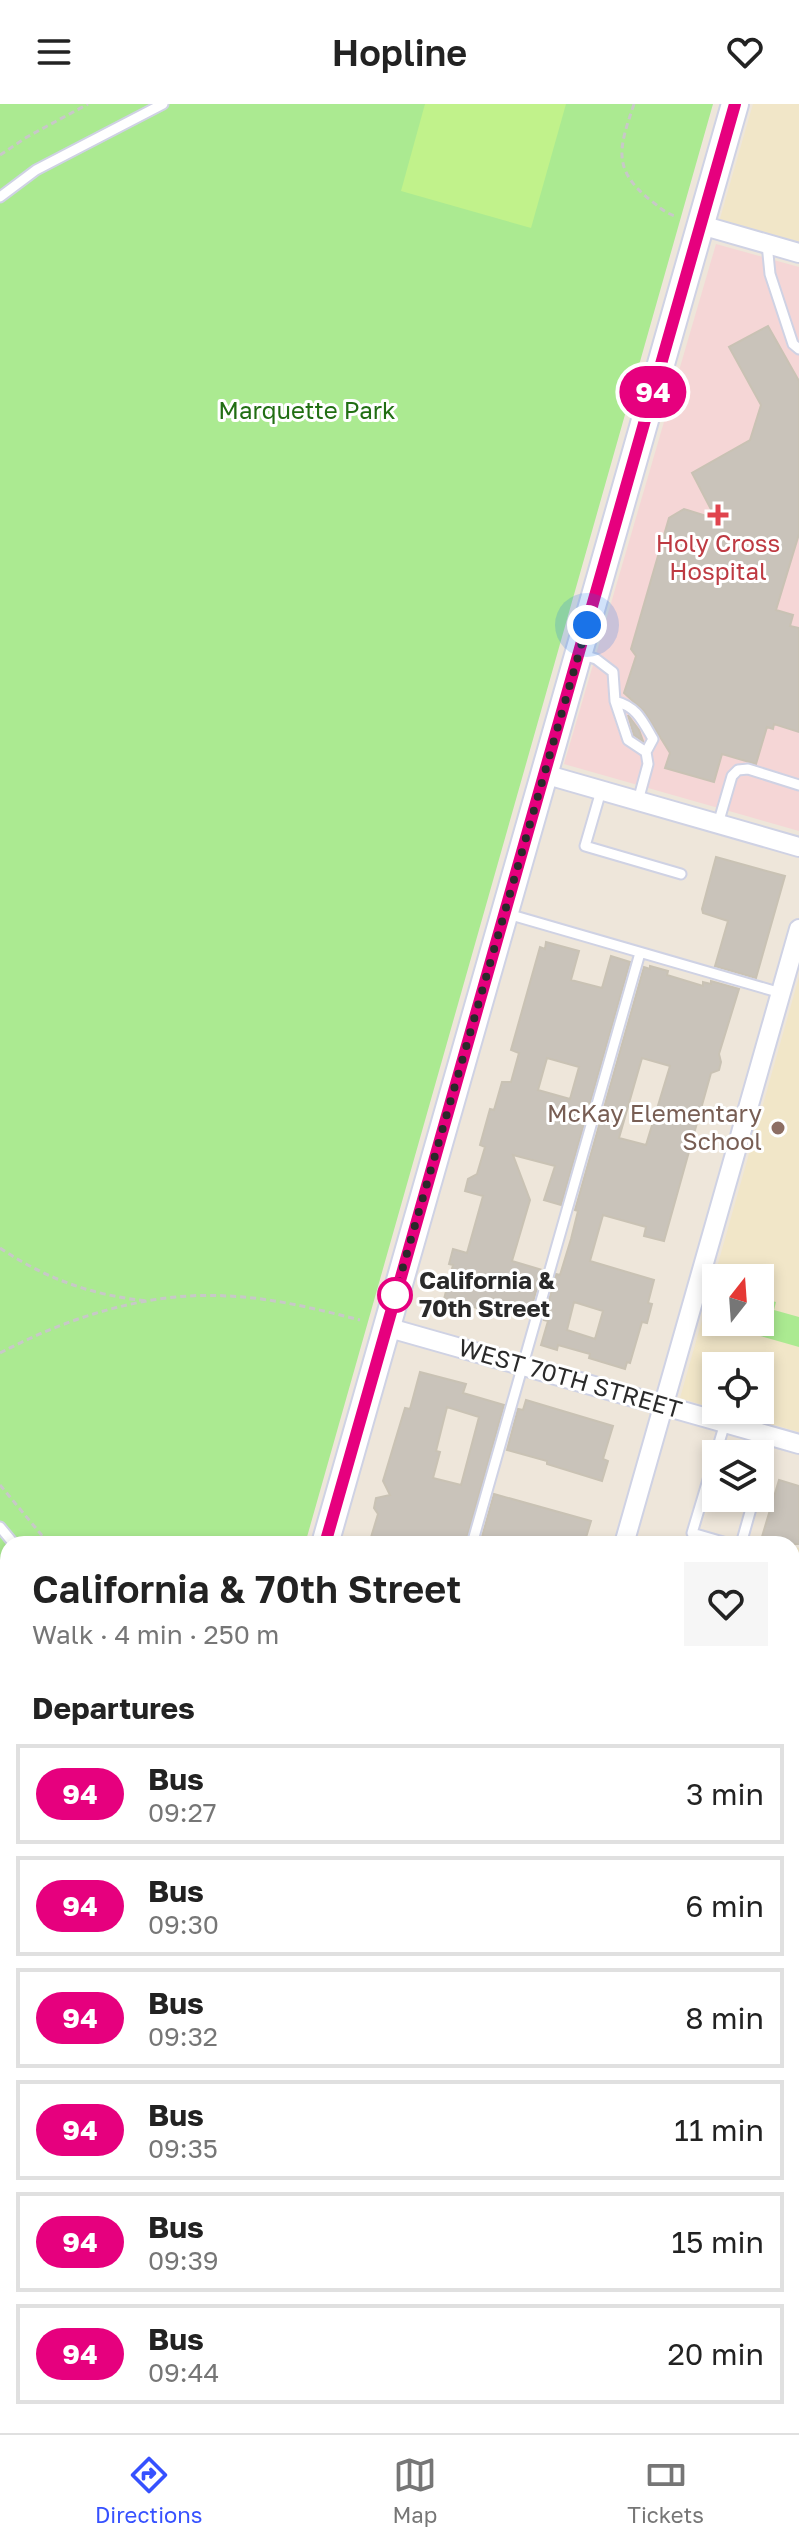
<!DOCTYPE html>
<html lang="en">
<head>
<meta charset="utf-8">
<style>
	:root { --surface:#fff; --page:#f6f6f6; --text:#222; --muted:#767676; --line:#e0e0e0; --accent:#3651ff }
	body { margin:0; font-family:"Golos Text",sans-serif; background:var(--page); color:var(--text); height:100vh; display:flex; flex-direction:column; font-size:30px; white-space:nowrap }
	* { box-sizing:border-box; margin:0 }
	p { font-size:26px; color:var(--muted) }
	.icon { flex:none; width:44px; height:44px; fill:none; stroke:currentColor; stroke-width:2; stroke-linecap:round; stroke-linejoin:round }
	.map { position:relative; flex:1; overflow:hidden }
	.drawer { position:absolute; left:0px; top:1432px; width:800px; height:898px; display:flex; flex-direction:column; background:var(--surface); border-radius:24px 24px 0 0; box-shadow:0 4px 12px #0003 }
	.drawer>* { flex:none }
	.badge { padding:0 16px; border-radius:26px; font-size:28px; line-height:52px }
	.needle { width:52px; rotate:17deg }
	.buttons { position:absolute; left:702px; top:1160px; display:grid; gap:16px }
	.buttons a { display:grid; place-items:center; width:72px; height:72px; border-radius:0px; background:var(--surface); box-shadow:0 4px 12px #0003; font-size:40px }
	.you { position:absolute; width:40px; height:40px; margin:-20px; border:6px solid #fff; border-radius:50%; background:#1a73e8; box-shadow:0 0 0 12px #1a73e833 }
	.map>.badge { position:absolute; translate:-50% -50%; box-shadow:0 0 0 4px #fff }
	h2 { padding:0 32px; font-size:30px; line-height:72px }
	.round { display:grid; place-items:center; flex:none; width:84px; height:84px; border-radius:0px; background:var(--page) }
	.head { display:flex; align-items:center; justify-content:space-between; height:136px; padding:0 32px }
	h1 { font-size:38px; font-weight:600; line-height:60px }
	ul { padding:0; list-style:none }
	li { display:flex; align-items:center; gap:24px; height:100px; margin:0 16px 12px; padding:0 16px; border:4px solid var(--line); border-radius:0px }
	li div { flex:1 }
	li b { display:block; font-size:30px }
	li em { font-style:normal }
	li .badge { min-width:88px; font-weight:700; text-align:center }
	header { display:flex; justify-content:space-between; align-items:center; height:104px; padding:0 32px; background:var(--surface); font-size:36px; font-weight:600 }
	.menu { display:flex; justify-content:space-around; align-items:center; height:112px; border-top:2px solid var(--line); background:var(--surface); font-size:22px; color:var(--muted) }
	.menu a { display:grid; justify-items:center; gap:4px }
	.menu .on { color:var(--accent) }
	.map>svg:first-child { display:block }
</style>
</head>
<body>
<header><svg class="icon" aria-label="menu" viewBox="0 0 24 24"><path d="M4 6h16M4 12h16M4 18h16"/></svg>Hopline<svg class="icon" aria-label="heart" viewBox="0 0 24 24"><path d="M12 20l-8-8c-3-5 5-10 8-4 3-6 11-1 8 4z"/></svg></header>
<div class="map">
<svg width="799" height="2329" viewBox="0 0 799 2329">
	<rect width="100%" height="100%" fill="#eee6da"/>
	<path fill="#f1e6c8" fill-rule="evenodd" d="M753,0h46v141l-80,-23z
		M799,873v455l-78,-22h39v-44h-44v43l-36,-11zM716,1174h44v44h-44z
		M792,1442l7,2v216l-7,-2z
		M792,1725l7,2v99l-7,24z"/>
	<path fill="#f5d6d6" d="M716,140l83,23v564l-235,-67z"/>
	<path fill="#abea91" d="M0,0h713l-408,1440h-297v252l-8,-2z
		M760,1194l16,4 -2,8 25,7v30l-63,-18 2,-7h22z"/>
	<path fill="#c1f28b" d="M425,0h141l-35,124 -130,-37z"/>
	<path fill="#c9c3ba" stroke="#c9c2b4" stroke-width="2" fill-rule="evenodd" d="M768,222l31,55v153l-23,76 17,5 -3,11 9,2v104l-25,-8 -1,5 -6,-2 -11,37 -34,-10 -8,28 -49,-14 5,-15 -26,-42 -20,-18 12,-37 -5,-7 38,-131 15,-9 32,10 -24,-46 58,-33 11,-35 -32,-58z
		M628,611l11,15 4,11 -9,-6z
		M716,753l69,19 -29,102 -41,-12 13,-45 -25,-8 -1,-4z
		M546,838l33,9 -8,29 31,8 9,-32 19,6 -69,243 -17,-5 11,-34 -42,-11 17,45 -18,61 30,9 -13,46 -36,-8 -1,4 -48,-13 9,-34 -4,-1 4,-15 14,4 16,-57 -18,-5 3,-12 9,-5 8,-27 -5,-2 10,-36 4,1 8,-28h9l8,-29 -8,-3 29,-103 5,2zM547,954l32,9 -9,32 -32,-9z
		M650,862l18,5 -1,4 36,11v-4l8,2v-3l28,8 -20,65 2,8 -2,8 -8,3 -47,168 -20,-5 2,-9 -43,-12 -13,46 64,19 -6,23 4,1 -5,19 -5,-1 -12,41 -3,-1 -2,7 -36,-11 1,-4 -32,-9 -1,5 -16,-5 7,-24 -4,-1 12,-46 4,1 11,-36 7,-28 -3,-1 69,-243 6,2zM642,954l28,8 -24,79 -27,-7zM574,1198l29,9 -8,28 -28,-9z
		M420,1268l46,12 -3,9 41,12 -39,139h-96l9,-30 -4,-6 2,-10 14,-3 -7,-14 22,-73 5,1zM447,1303l32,10 -18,68 -28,-7 7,-26 -4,-1z
		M526,1296l87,26 -10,33 5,2 -6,20 -55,-17v-3l-40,-11 11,-41 5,1z
		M779,1376l20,6v58h-24l-14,-4z
		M494,1390l97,27 -7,23h-104z"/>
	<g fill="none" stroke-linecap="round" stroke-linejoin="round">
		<defs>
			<path id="lane" d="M0,93l36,-27 127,-66
				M767,140l3,30 23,70 6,5
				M580,550l16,5 17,13 2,29 13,39 18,12 2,12 -10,37
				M615,597c22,6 27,19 38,38l-7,13
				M601,687l-16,55 96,28
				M718,720l14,-48 6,-6 10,-1 51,16
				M508,810l273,79
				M725,1319l-33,110 38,11
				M760,1368v6
				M0,1423l14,17
				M472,1440l168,-591
				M741,1440l13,-46
				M0,1554l8,9
				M0,1862l8,3
				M0,2047l8,-29
				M792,2085l7,2
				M220,2329l2,-7
				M520,2329l2,-7"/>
			<path id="street" d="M701,121l98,28
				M544,670l255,73
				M386,1223l413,117
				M624,1440l175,-615
				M792,1913l7,-25
				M0,2312l8,2
				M35,2322l25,7
				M371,2329l2,-7
				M673,2329l2,-7"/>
			<path id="secondary" d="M325,1440l410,-1440
				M0,1714l8,2
				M792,1937l7,2"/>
		</defs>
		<use href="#lane" stroke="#cfd2e4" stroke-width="13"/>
		<use href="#street" stroke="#cfd2e4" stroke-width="22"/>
		<use href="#secondary" stroke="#cfd2e4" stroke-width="30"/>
		<path stroke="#c8c8c8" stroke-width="3" stroke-dasharray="6 4" stroke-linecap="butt" d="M634,0c-14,42 -23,64 15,95 9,7 16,14 26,17
			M0,51l27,-18 61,-33
			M0,1144c46,31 94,48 149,53
			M0,1249c69,-36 149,-62 228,-57 45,2 89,13 132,24
			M0,1381l49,59
			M0,1594l8,10"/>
		<use href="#lane" stroke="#fff" stroke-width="9"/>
		<use href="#street" stroke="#fff" stroke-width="18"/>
		<use href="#secondary" stroke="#fff" stroke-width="26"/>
	</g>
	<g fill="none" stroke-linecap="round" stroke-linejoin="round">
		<defs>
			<path id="line" d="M325,1440l410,-1440"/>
		</defs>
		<use href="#line" stroke="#fff" stroke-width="18"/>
		<use href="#line" stroke="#e6007e" stroke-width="12"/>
		<path stroke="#2a2a2a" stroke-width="8" stroke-dasharray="0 14.4" d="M395,1191l-2,7 194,-677"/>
	</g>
	<path fill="#e0444e" stroke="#fff" stroke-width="3" d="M714 399h8v8h8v8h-8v8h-8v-8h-8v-8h8z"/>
	<circle fill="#8d6e63" stroke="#fff" stroke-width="3" cx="778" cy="1024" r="8"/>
	<circle fill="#fff" stroke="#e6007e" stroke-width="4" cx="395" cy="1191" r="16"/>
	<g text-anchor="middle" stroke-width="6" stroke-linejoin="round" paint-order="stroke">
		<g font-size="24" fill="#216e13" stroke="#fff">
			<text x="307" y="315">Marquette Park</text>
		</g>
		<g font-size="24" fill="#be3a42" stroke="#fff">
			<text x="718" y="448">Holy Cross<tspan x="718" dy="28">Hospital</tspan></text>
		</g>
		<g font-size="24" fill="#785e54" stroke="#fff" text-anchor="end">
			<text x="762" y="1018">McKay Elementary<tspan x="762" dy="28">School</tspan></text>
		</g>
		<g font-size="24" font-weight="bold" fill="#2a2a2a" stroke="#fff" text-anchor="start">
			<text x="419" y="1185">California &amp;<tspan x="419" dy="28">70th Street</tspan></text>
		</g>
		<g font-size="24" fill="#2a2a2a" stroke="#fff">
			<text transform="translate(570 1275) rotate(16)" y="8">WEST 70TH STREET</text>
		</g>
	</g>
</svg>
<div class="buttons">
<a><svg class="needle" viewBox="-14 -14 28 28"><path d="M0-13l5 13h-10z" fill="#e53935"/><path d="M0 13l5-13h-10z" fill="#767676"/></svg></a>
<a><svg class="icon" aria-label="locate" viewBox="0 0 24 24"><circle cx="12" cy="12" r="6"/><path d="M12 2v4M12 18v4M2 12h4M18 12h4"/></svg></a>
<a><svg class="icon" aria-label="layers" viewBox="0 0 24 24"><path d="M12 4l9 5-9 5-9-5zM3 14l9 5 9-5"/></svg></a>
</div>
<div class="you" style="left:587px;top:521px"></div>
<b class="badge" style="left:653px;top:288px;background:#e6007e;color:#fff">94</b>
<section class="drawer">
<div class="head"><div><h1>California &amp; 70th Street</h1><p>Walk · 4 min · 250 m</p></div><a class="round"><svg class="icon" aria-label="heart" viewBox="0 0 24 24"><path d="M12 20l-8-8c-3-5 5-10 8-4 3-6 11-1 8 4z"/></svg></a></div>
<h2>Departures</h2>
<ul>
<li><span class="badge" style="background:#e6007e;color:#fff">94</span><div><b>Bus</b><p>09:27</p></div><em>3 min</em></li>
<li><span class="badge" style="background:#e6007e;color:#fff">94</span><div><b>Bus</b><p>09:30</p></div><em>6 min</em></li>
<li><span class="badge" style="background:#e6007e;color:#fff">94</span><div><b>Bus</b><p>09:32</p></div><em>8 min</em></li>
<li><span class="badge" style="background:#e6007e;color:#fff">94</span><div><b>Bus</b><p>09:35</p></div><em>11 min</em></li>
<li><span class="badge" style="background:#e6007e;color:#fff">94</span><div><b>Bus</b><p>09:39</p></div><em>15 min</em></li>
<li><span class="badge" style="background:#e6007e;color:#fff">94</span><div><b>Bus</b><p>09:44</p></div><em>20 min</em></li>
</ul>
</section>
</div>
<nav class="menu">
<a class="on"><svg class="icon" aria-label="directions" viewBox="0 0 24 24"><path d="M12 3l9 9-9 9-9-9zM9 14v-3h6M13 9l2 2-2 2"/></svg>Directions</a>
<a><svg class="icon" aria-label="map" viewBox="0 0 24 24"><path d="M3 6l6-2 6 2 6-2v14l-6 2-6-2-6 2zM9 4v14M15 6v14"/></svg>Map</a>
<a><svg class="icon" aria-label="tickets" viewBox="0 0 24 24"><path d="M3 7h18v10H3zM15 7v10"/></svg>Tickets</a>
</nav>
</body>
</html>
